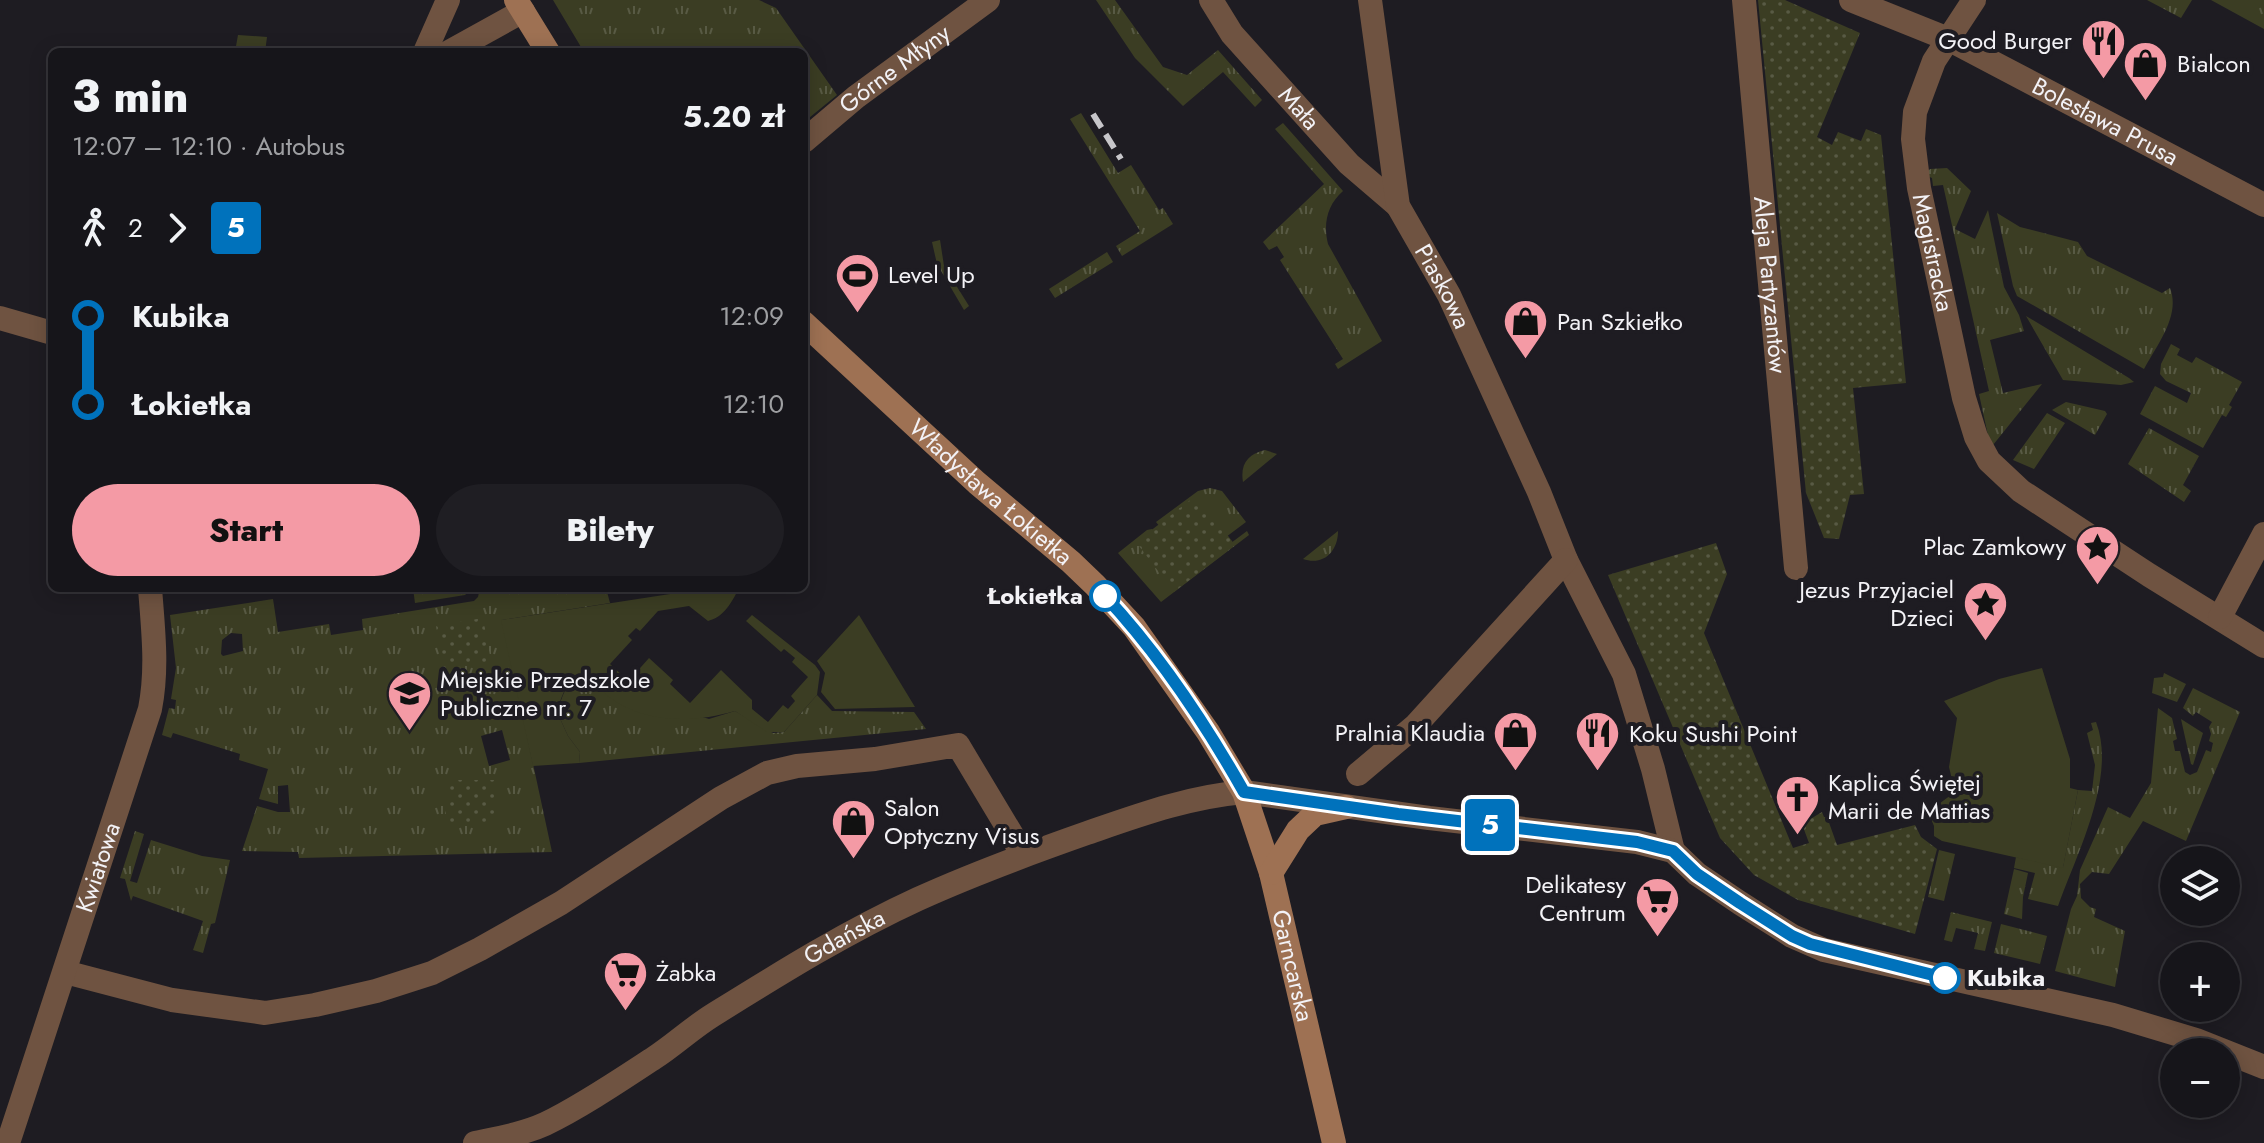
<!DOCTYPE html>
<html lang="pl">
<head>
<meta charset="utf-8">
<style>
	:root { --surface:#16151a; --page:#1f1e23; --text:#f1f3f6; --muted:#9e9fa2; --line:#353439; --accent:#f49aa5 }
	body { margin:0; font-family:Jost,sans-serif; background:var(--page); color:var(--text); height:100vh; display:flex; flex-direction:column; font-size:30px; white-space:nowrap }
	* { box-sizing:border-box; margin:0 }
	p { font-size:26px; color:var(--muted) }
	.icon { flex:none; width:44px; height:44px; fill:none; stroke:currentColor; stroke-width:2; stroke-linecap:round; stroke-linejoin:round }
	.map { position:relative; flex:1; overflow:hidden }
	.sheet { position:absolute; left:48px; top:48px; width:760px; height:544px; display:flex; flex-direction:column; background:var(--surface); border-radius:12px; box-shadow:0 4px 20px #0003,0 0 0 2px var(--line) }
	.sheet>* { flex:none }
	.badge { padding:0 16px; border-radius:6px; font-size:28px; line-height:52px }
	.tools { position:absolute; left:2160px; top:846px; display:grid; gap:16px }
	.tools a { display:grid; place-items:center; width:80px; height:80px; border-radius:50%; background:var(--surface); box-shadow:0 4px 20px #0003,0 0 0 2px var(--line); font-size:40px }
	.map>.badge { position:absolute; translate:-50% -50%; box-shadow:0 0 0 4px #fff }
	.legs { display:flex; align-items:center; gap:12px; height:88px; padding:0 24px; font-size:26px }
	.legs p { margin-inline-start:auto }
	.overview { display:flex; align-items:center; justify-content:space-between; height:136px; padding:0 24px }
	h1 { font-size:44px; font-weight:800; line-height:60px }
	.cta { display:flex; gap:16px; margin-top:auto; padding:16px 24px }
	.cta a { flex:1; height:92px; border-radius:48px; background:var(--accent); color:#111; font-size:32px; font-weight:800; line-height:92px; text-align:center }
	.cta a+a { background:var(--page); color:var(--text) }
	ul { padding:0 24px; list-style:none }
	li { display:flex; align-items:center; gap:28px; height:88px; font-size:30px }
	li i { display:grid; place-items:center; width:12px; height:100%; margin:0 10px; background:currentColor }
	li i::after { content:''; width:20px; height:20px; margin:-10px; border:6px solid; border-radius:50%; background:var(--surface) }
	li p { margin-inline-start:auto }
	li:first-child i { background:linear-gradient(#0000 50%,currentColor 0) }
	li:last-child i { background:linear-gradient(currentColor 50%,#0000 0) }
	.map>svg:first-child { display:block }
</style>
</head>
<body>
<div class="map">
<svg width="2264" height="1143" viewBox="0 0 2264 1143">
	<defs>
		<pattern id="grass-tufts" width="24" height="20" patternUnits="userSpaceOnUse" patternTransform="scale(2)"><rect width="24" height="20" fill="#3b3d23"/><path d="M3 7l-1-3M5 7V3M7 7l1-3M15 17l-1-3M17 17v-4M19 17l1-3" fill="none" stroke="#585a44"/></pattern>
		<pattern id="park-dots" width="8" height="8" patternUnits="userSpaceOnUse" patternTransform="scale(2)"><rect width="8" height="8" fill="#3b3d23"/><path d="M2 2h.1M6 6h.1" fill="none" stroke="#585a44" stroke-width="1.8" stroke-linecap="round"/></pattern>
	</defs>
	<rect width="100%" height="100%" fill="#1e1c22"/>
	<path fill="url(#grass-tufts)" fill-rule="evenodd" d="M553,0h206l17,8 61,87 -33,27v-70h-220z
		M1096,0h19l48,67 24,8 31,-25 44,50 -7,7 -32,-35 -40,34 -48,-48z
		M2147,0h45l-11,18z
		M2211,0h53v29z
		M238,35l29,2 -2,15h-30z
		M1081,113l37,60 13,-8 28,45 4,-2 10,16 -51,32 -6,-10 24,-15 -70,-112z
		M1283,123l60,68c-16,14 -20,33 -15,53l54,97 -44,28 -3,-5 8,-5 -63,-99 4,-3 -7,-11 -8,4 -6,-8 61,-58 -49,-55z
		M1947,168l24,23 -16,38 20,10 13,-29 16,77 15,28 5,16 -34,9 13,53 39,-9 -49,61 -4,-5 -10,-46 10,-3 -46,-206 -10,1 -1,-8 -7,-3 5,-6z
		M1997,213l23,14 58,15 9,14 75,37 8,-5c11,28 -14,58 -26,81l-127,-73 -4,-10z
		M940,240l4,26 25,40 -5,4 -27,-46 -5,-22z
		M1107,252l6,10 -58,36 -6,-9z
		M2026,316l103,62 5,4 -13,3 -58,-5z
		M2171,344l9,5 -3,6 15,8 4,-6 46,25 -13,23 3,2 -6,10 -4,-2 -19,33 -63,-34 15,-28 32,17 4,-10 -25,-12 -6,-7 1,-10z
		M2066,402l39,9 2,3 -12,21 -43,-25z
		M2047,413l18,10 -31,46 -21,-9z
		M2149,428l50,28 -16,29 8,6 -7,11 -56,-38z
		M1265,450l12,4 -34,28c-3,-18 5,-28 22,-32z
		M1210,488l12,3 24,31 -24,18 -56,-6 -10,-12 42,-31z
		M1152,529l10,11 61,9 24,-18 2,4 -88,67 -43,-49 29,-23z
		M1338,531c0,21 -15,35 -35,28z
		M413,588h13l2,5 44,-5 -7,7 -50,8z
		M480,588h126l4,15 -108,17 50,232 -253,6 -1,-6 -56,-1 15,-45 21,6h12l-2,-27 -10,1v18l-19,-5 9,-30 -29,-9 1,-6 -67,-21 -2,5 -9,-3 7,-27 6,1 1,-9 -5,-1 5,-31 -6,-53 103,-16 5,33 51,-8 2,11 32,-5 -1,-11 112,-18 4,-4zM231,633l11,1 1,17 -20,5 -2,-2 1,-14zM502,730l8,30 -21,6 -8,-30z
		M589,673l7,12 113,34 26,-8 38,22 11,-1 33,-37 15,16 82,1 12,17 -347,34 1,-11 -12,-16 -11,-24c7,-20 10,-34 32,-39z
		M2164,673l22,11 -9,18 -25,-9 2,-15 9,-1z
		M2193,688l47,24 -54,129 -43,-20 -34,53 -17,-2 -12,12 1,14 9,9 6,2 -2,8 31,14 -10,56 -60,-16 16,-62 6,-13 3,-26 28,-63 22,11 21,-35 7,-75 14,10 5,21 -4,2 2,10h5l5,21 5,3 7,-3 9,-22 5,2 2,-9 -4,-2 2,-7 -2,-7 3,-5 -16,-10 -3,4 -10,-8z
		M2181,719l22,14 -10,32 -2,-1z
		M2096,722c21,55 -19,131 -38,184l-30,-7 7,-26 -21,-5 2,-11 47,10 15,-77 14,1 3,-26 -8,-32 6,-3 -2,-7z
		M135,831l9,3 -14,47 7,2 14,-43 51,16 28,4 -15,63 -4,1 -8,29 -10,-3 10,-29 -70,-25 -2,5 -6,-22 -5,-1z
		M1939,850l16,4 -11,47 -16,-4z
		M2014,869l14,4 -5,24 -1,22 -18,-5z
		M1951,912l41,10 -7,29 -11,-2 4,-16 -22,-5 -4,14 -8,-2z
		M2001,924l46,12 -7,28 -46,-11z"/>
	<path fill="url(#park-dots)" d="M1758,0h27l75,33 -43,104 15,8 6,-13 23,9 5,-12 15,6 25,248 -53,5 11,106 -14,1 -11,44 -15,-1 -18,-45z
		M1197,495l38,50 -61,47 -38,-50z
		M1716,543l11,31 -23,59 89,215 16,-5 -7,-19 20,-12 2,5h3l10,28 78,-20 6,12 16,12 -22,85 -117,-34 -44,-25 -34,-37 -112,-263z
		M483,618l8,43 -48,8 -7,-43z
		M446,780h51v43h-51z"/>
	<path fill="#3b3d23" d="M683,588h56c-7,14 -15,29 -31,33l-19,-15 -31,5 -18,20 -4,-3 -8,8 4,4 -22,24 13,12h10l16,-18 24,22 -3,4 20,19 31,-33 31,30v9l16,13 15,-17 5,4 7,-8 -4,-5 17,-19 -16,-15 3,-4 -11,-9 -3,3 -35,-31 6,-6 63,50 5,7 -3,23 -33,37h-17l-32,-21c-41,12 -90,13 -126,-14 -9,-7 -13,-16 -20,-24 -22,4 -26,19 -32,39l11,24 12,16 -1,11 -46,3 -32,-146 182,-28z
		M859,615l56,92 -80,2 -14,-17 4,-19 -8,-12z
		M2042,668l28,91v29l8,2 -15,78 -121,-27 -8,-5v-10l-6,-14 27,-20 -6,-25 8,-49 -13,-17 55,-22z"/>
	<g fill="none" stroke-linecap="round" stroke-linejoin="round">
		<g stroke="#6f5341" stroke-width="24">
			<path id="s1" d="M1211,0l21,34 117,130 49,42"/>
			<path id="s2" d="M1370,0l28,206 51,89 90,197 27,68 58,114 29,95 20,82"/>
			<path id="s3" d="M1744,0l52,568"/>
			<path id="s4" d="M1851,0l97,39 316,166"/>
			<path id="s5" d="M1974,0l-40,61 -19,51 -2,27 6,49 45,210 12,39 13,24 32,30 128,84 115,71"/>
			<path d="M425,52l23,-52"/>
			<path d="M449,52l74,-41"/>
			<path id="s6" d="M804,141l52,-44 132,-97"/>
			<path d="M0,318l52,15"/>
			<path d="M2220,617l44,-83"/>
			<path d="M1358,774l57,-48 151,-166"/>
			<path d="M65,972l107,28 93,13 50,-8 61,-14 56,-18 48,-24 81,-46 160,-105 46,-25 30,-7 78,-7 83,-14 57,95 6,16"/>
			<path id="s7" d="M8,1143l142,-434c8,-41 3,-80 0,-121"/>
			<path id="s8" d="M475,1143c24,-5 48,-9 70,-19 34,-16 77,-45 109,-66 20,-13 38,-30 59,-43 66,-41 133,-83 205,-116 55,-25 112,-46 169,-66 52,-18 101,-36 157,-41l185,26 208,24 36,9 24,23 43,29 52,33 32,14 289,65 83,25 68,27"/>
		</g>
		<g stroke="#9e7153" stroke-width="24">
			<path d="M516,0l32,52"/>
			<path id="s9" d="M804,323l173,160 94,79 24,23 39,42 74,105 36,60 27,81 63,270"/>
			<path d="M1271,873l27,-43 17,-16 31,-7"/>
		</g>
		<path stroke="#c7c6ca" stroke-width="6" stroke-dasharray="16 8" stroke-linecap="butt" d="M1093,114l28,45"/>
	</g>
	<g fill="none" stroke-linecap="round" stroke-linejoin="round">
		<defs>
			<path id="line-1" d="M1105,596c54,58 100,127 139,196l154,22 239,28 36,9 24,23 43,29 52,33 18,8 135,34"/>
		</defs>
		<use href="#line-1" stroke="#fff" stroke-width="18"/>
		<use href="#line-1" stroke="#0072bc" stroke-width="12"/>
	</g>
	<defs>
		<symbol id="restaurant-pin" viewBox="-11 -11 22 30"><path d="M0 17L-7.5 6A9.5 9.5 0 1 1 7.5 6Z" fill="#f49aa5" stroke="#1e1c22"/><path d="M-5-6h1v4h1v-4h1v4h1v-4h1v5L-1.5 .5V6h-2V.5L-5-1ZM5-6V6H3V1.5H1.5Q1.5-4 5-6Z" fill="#111"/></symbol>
		<symbol id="shop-pin" viewBox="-11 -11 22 30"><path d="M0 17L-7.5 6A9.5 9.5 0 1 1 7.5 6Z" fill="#f49aa5" stroke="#1e1c22"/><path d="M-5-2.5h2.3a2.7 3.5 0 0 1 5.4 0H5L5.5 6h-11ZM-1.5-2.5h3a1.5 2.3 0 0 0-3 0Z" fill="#111"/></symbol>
		<symbol id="stadium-pin" viewBox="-11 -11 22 30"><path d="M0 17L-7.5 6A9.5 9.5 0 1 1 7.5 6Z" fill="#f49aa5" stroke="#1e1c22"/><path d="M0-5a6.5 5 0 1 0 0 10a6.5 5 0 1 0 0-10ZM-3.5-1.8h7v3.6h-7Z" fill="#111"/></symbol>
		<symbol id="sight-pin" viewBox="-11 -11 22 30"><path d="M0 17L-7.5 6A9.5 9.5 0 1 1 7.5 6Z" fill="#f49aa5" stroke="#1e1c22"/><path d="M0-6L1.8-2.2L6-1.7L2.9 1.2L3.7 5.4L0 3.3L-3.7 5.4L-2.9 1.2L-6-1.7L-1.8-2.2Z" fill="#111"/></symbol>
		<symbol id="school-pin" viewBox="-11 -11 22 30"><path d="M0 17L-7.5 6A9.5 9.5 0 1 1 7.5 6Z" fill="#f49aa5" stroke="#1e1c22"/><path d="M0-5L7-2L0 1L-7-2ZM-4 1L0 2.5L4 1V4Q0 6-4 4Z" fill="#111"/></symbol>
		<symbol id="church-pin" viewBox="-11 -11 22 30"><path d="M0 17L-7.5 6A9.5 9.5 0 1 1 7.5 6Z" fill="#f49aa5" stroke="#1e1c22"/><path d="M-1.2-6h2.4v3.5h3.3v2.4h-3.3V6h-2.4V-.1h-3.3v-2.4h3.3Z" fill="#111"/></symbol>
		<symbol id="supermarket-pin" viewBox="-11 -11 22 30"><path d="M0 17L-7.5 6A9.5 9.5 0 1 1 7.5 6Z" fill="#f49aa5" stroke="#1e1c22"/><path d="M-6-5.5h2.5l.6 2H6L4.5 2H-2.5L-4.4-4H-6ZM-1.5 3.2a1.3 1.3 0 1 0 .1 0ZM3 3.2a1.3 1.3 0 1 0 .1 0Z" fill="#111"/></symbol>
	</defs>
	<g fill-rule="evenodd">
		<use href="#restaurant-pin" x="2078" y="16" width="51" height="69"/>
		<use href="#shop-pin" x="2120" y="38" width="51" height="69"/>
		<use href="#stadium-pin" x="832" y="250" width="51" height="69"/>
		<use href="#shop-pin" x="1500" y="296" width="51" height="69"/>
		<use href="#sight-pin" x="2072" y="522" width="51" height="69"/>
		<use href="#sight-pin" x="1960" y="578" width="51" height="69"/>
		<use href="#school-pin" x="384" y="668" width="51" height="69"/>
		<use href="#shop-pin" x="1490" y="708" width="51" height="69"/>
		<use href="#restaurant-pin" x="1572" y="708" width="51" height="69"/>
		<use href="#church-pin" x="1772" y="772" width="51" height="69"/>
		<use href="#shop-pin" x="828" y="796" width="51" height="69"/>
		<use href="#supermarket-pin" x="1632" y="874" width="51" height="69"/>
		<use href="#supermarket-pin" x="600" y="948" width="51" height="69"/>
	</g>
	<g fill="#fff" stroke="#0072bc" stroke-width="4">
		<circle cx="1105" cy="596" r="14"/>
		<circle cx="1945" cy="978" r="14"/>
	</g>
	<g text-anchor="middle" stroke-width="8" stroke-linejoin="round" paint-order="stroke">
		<g font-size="24" fill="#f3f2f6" stroke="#1e1c22" text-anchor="start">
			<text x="2072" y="49" text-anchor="end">Good Burger</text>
			<text x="2177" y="72">Bialcon</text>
			<text x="888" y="283">Level Up</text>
			<text x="1557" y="330">Pan Szkiełko</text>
			<text x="2066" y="555" text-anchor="end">Plac Zamkowy</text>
			<text x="1954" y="598" text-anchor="end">Jezus Przyjaciel<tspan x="1954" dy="28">Dzieci</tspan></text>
			<text x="440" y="688">Miejskie Przedszkole<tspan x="440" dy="28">Publiczne nr. 7</tspan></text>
			<text x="1485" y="741" text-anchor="end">Pralnia Klaudia</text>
			<text x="1629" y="742">Koku Sushi Point</text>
			<text x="1828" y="791">Kaplica Świętej<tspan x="1828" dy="28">Marii de Mattias</tspan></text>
			<text x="884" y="816">Salon<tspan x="884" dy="28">Optyczny Visus</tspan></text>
			<text x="1626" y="893" text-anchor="end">Delikatesy<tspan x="1626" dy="28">Centrum</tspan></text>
			<text x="656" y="981">Żabka</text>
		</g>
		<g font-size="24" fill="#f3f2f6" stroke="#1e1c22">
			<text dy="8" stroke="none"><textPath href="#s6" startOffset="116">Górne Młyny</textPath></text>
			<text dy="8" stroke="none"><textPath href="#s1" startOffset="140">Mała</textPath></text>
			<text dy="8" stroke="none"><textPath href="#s4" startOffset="282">Bolesława Prusa</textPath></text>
			<text dy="8" stroke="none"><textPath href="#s5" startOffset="270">Magistracka</textPath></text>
			<text dy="8" stroke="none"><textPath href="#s3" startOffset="286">Aleja Partyzantów</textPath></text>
			<text dy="8" stroke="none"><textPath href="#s2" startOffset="300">Piaskowa</textPath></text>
			<text dy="8" stroke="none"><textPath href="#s9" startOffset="252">Władysława Łokietka</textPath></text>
			<text dy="8" stroke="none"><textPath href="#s7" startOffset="290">Kwiatowa</textPath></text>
			<text dy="8" stroke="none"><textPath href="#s8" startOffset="426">Gdańska</textPath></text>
			<text dy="8" stroke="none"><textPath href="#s9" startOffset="828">Garncarska</textPath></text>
		</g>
		<g font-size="24" font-weight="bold" fill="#f3f2f6" stroke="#1e1c22" text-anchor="end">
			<text x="1083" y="604">Łokietka</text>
			<text x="1967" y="986" text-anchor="start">Kubika</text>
		</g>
	</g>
</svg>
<div class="tools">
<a><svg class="icon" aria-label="layers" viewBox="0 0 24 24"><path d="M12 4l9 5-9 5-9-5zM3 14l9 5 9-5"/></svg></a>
<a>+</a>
<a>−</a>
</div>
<b class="badge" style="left:1490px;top:825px;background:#0072bc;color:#fff">5</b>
<section class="sheet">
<div class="overview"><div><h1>3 min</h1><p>12:07 – 12:10 · Autobus</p></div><b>5.20 zł</b></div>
<div class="legs"><svg class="icon" aria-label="walk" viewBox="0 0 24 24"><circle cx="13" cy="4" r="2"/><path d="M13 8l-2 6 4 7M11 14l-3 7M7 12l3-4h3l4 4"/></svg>2<svg class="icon" aria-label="forward" viewBox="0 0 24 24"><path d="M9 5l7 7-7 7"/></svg><b class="badge" style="background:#0072bc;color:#fff">5</b></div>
<ul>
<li><i style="color:#0072bc"></i><b>Kubika</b><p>12:09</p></li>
<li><i style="color:#0072bc"></i><b>Łokietka</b><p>12:10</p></li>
</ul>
<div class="cta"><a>Start</a><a>Bilety</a></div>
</section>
</div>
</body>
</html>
